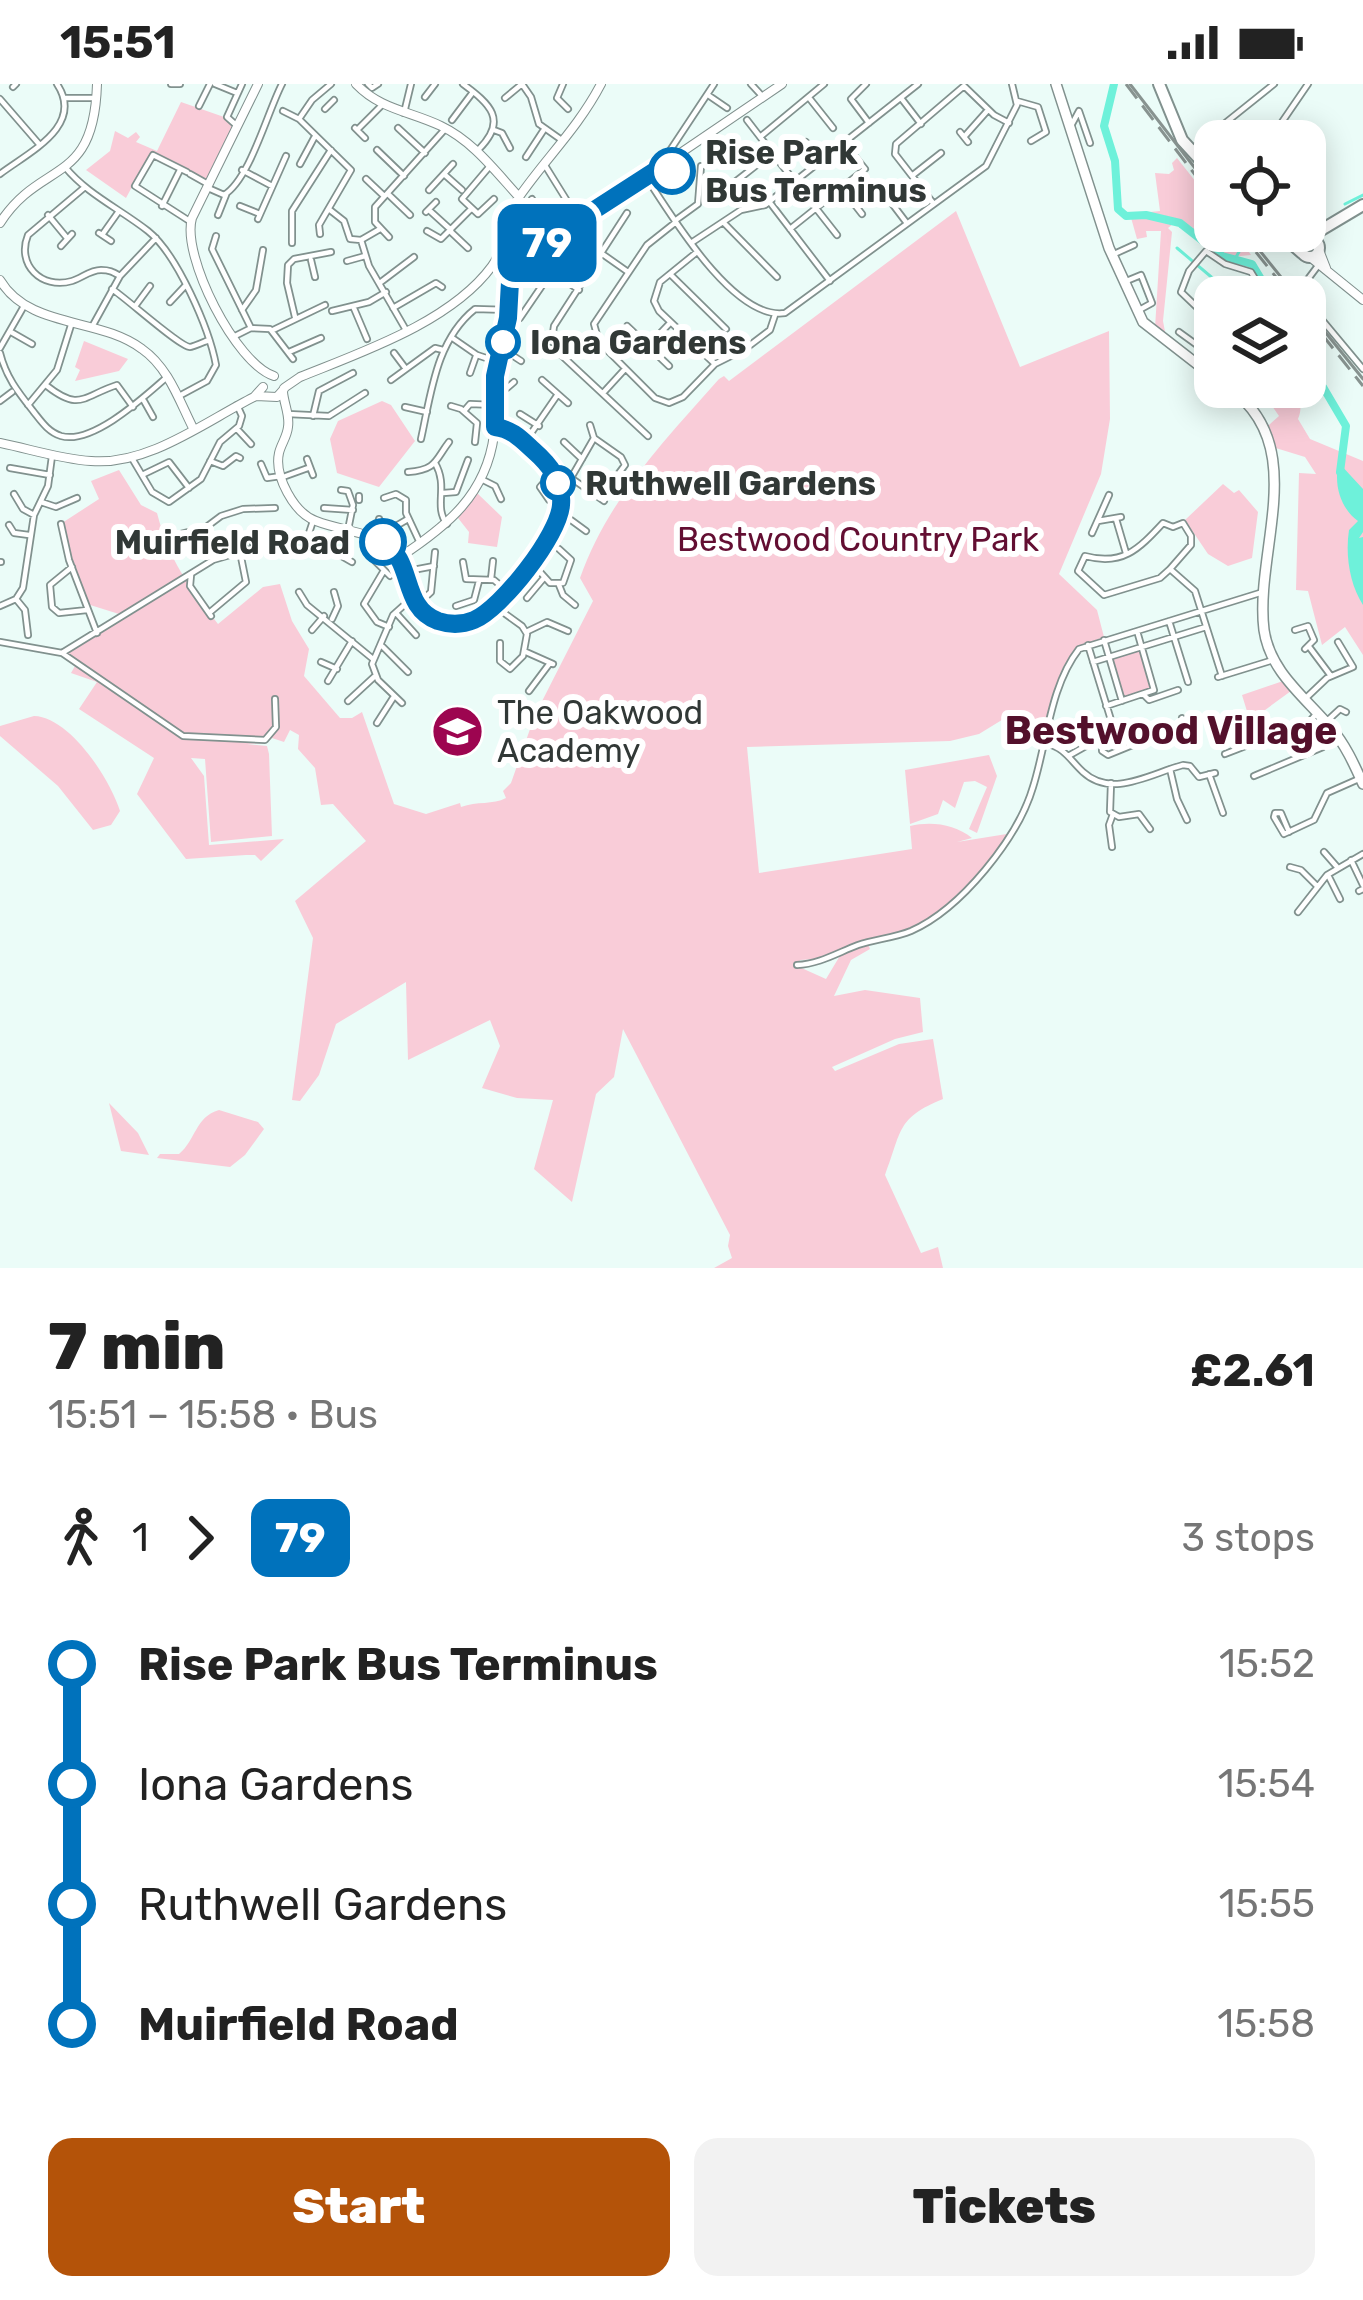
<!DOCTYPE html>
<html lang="en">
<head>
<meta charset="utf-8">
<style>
	:root { --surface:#fff; --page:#f2f2f2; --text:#222; --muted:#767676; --accent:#b45309 }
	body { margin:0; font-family:Rubik,sans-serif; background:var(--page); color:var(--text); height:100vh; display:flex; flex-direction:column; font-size:45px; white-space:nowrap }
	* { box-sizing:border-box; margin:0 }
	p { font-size:39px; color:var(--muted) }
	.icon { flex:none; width:66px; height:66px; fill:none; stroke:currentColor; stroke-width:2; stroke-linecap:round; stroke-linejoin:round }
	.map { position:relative; height:1184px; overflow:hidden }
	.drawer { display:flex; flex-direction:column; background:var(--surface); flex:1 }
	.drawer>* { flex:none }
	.badge { padding:0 24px; border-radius:18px; font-size:42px; line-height:78px }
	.tools { position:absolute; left:1194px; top:36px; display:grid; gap:24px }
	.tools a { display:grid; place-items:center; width:132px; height:132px; border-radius:24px; background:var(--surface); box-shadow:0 6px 30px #0003; font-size:60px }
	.map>.badge { position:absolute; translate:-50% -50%; box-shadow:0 0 0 6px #fff }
	.legs { display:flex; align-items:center; gap:18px; height:132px; padding:0 48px; font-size:39px }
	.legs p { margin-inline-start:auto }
	.head { display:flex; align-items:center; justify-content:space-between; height:204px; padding:0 48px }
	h1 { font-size:66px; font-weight:800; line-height:90px }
	.cta { display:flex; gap:24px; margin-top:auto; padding:24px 48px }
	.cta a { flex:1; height:138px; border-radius:24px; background:var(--accent); color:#fff; font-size:48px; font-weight:800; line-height:138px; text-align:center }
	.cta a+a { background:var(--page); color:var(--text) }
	ul { padding:0 48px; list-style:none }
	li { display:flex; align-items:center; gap:42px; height:120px; font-size:45px }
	li i { display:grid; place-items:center; width:18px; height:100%; margin:0 15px; background:currentColor }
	li i::after { content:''; width:30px; height:30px; margin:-15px; border:9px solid; border-radius:50%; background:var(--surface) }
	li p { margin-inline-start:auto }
	li:first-child i { background:linear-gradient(#0000 50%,currentColor 0) }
	li:last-child i { background:linear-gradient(currentColor 50%,#0000 0) }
	.status { display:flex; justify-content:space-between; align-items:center; height:84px; padding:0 60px; background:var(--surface); direction:ltr }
	.status svg { height:33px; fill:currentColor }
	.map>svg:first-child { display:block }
</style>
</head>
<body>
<div class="status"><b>15:51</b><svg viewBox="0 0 49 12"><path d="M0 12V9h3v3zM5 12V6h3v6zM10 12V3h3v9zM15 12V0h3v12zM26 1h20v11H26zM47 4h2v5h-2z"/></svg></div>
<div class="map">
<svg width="1363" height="1184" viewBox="0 0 1363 1184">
	<rect width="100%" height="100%" fill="#ebfcf8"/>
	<path fill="#f9ccd8" d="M181,18l43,15 8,10 -25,55 -53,-29 -6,4 -22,41 -40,-28 24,-19 5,-20 13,7 8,-6 4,5 -4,5 21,9z
		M1177,74l38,48v25h20l16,24 -31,3 -34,-26 7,-4 -14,-9 -11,9 4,4 -9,89 3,16 -11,-9 6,-97h-15l1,6 -10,2 -7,-25 30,-3 -5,-38 14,1 5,-4 -2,-7z
		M956,127l64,156 89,-36 1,88 -9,55 -42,100 38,36 7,27c-47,15 -45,42 -56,85l-38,-7 -31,19 -29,7 -203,6 12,126 153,-24 -2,-23c21,-5 45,-2 62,12l-15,4 56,-9c-29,35 -63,80 -106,97 -30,11 -62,17 -92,29l-15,1 -3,6 29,13 15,-25 27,-10 2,5 -19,11 -17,36 31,-6 55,8 3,34 -28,7 -63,28 3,4 64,-27 34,-5 10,60c-47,19 -41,32 -58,76l36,78 17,-6 5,21h-229l18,-10 -4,-12 2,-11 -107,-206 -9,48 -18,17 -24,108 -38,-33 19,-69 -36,-2 -35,-10 18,-42 -10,-26 -82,40 -2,-78 -70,42 -17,51 -19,26 -8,-1 21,-162 -18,-37 71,-60 -33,-37 -12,1 -6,-37 -17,-19 1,-14 -9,-5 -6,12 -12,-4 -7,5 -18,1 20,2 2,8 3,82 -61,6 -6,-83 -14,-1 13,18 5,69 75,-6 -23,22 -6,-6h-9l-60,4 -49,-65 17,-36 -75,-49 18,-27 -26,-9 4,-7 -13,-10 60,-37 -3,-5 -32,-10 -16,-41 -9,-40 37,-24 -8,-18 28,-11 22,35 16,8c13,50 31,71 61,111l45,-37 17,-3 12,37 17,28 -5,27 36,42h12l10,-6 32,92 32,10 34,-11 1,4c16,-6 32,-2 45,-9l-3,-7 8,-8 24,-68 58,-114 -13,-23c28,-79 84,-137 139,-199l5,-3 5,5z
		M84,257l44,18 -9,12 -44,10 5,-11 -5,-3z
		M1259,303c22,0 50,4 39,32l12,20 53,22v194l-18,-28 -23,18 -14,-54 -12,-1 3,-117 17,1 -11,-17 -36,-11 -6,-23 6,2 10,-9z
		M382,317l9,4 24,36 -36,46 -42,-14 -7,-34 8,-18z
		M1223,400l11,9 5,-3 19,22 -6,46 -24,8 -20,-12 -23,-34z
		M477,409l25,24 -5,30 -29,-4 1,-11 -11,-14z
		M1139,565l13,39 -28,10 -13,-40z
		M1283,597l8,10 -41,30 -8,-26z
		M34,632c36,1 76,63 86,95l-9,14 -18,5 -35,-44 -58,-50v-10z
		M989,671l8,21 -20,57 -8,-4 18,-42 -12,-6 -11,1 -9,26 -12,-8 -5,14 -28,10 -5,-54z
		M109,1019l29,30 11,22 -28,-4z
		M219,1026l39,12 6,7 -19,26 -15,12 -73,-9 3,-4h19c17,-14 16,-37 40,-44z"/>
	<path fill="#6ef1da" d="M1339,379l24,26v43l-4,6 4,-1v68c-13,-20 -18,-49 -14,-75l9,-9c-17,-12 -25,-37 -19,-58z"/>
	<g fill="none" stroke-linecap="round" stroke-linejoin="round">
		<path stroke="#6ef1da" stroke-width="3" d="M1345,120l18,-9
			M1180,142l2,-2
			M1177,164l58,49
			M1235,175l5,-9"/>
		<path stroke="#6ef1da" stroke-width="8" d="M1114,0l-10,42 11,35 3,48 8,7 20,-1 34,8 42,33 30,8 9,15
			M1269,202l10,11
			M1305,297l18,6 23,39 -6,46"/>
		<defs>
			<path id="minor" d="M171,0h9
				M215,0l22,9
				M368,0l4,4 6,-4
				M463,0c27,20 45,36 16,65
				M563,0l-6,14 11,11
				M751,0l12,13
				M866,0l-15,15 18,24
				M13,3l3,-3
				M708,11l19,13
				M425,13l10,-13
				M64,14h31
				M505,14l17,-14 9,13 8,27 24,17
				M901,14l20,26
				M0,15l39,45
				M810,15l23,29
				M1017,17l21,6 8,25 -15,9
				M199,22l11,-22
				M325,25l9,-9
				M283,27l16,8 52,51 -32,55 1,9
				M404,29l7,-29
				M299,35l13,-19 19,-16
				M452,36l21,-28
				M747,36l48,62
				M1072,40l7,-13 11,32
				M236,41l-9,-8 15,-33
				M355,44l10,10
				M398,44l27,25
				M357,46l25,-25
				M494,46l8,3 8,15
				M960,48l8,10
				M760,53l64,-53
				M964,53l24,-27
				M1269,57l39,-57
				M806,58l15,19
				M1194,64l80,-64
				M377,66l27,26
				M667,71l47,-71
				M526,73l17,-26
				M300,80l14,-26
				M490,82l-28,33 16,15 16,-15
				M65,83c22,27 55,42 83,64 29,23 61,97 68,134l-9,16 -26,14
				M242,86l30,16
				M187,88l-34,-17 -18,31 56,36
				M0,90c29,-22 85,-48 57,-90
				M190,90l16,9
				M444,90l18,16
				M913,91l28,-22
				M646,93c25,38 88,144 139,136l201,-147 31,-61 -5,-21
				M366,95l17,16
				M735,98l37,-29
				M85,103l-57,48c-12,29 13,55 44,46 10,-3 18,-11 29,-11 9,0 12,2 19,6
				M841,103l21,27
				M208,104l16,7c26,-16 43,-82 58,-111
				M429,106l24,-26
				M884,109l22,29
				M388,110l22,21
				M532,115l12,20
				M933,119l-38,-49 1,-10 68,-58 30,29 15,8
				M771,120l59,77
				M162,122l18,-36
				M240,122l20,8
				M815,123l22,28
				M330,126l14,11 6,18 11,1
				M429,126l22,20
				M426,128l10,-10
				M627,129l-73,113 -2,14 6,12 90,84
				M48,131l19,23
				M218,131l8,-20
				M258,135l28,-63
				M676,136l22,-16 3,-38
				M676,138l-29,23 -53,79 5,18 56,56 14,5 14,-6 32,-33 30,-15 25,-19 5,-15
				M723,138l54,55
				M790,145l75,-60 -21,-26
				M427,147l14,8 30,-30
				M450,147l18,17
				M528,148l41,-28 -23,-37
				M99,149l12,8
				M102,151l17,-24
				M216,152l-4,13 39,79
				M389,153l-14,-15v-15l71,-79
				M361,156l8,26 37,64
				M361,156l19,-11
				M292,159v-32l39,-61
				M691,159l50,-33 24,-5 153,-121
				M61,162l11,-12
				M697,168l-37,30 -6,19 5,10 56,53
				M601,169l27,19
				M1112,171l22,-10
				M311,176l4,17
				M347,177l18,-5
				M1320,179l-15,20 3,20 55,66
				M554,189l25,17
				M670,190l56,55
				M381,198l33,-25
				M1124,198l17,-7 11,28 -11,6
				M112,205c14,9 68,58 78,58 3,0 16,-6 19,-7
				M1224,213h3
				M1257,213l10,-13
				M170,218l15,-16
				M136,221l14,-19
				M1215,221l-11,9 -23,-22 8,-21 17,-20 19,13 26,8 11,18
				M353,222l14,33
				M393,224l43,-25 6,4
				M242,226l14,-20 7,-40
				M332,227l37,-9 17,-10
				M295,233l-8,-34 1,-18 6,-6 37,-7
				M520,234l58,-85
				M93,241l27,-49 36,-38
				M627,242l42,40
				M273,246l52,-25
				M11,248l21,12
				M1179,248l29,21
				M233,253l18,-9 19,1 23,30
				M451,253l26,18 21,7
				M648,262l21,-22
				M0,264l24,-42
				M501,264l20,13
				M289,268l32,-14
				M0,269c6,24 18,39 33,58 8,10 15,21 28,25 32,9 84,-40 106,-59
				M394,269l12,16
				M1199,280l16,-18
				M470,289l6,-17
				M391,296l44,-32 8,2
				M542,296l26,23
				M47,302c33,26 36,10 70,-1l16,22
				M495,305l12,-1 7,-6
				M603,309l22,-24
				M0,317l12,-9
				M144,317l9,16
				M28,321l29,-35 15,-48
				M451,322l10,3 16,14 -2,19
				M405,323l22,5
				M464,327l6,-7 25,1
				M288,330l41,2 36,-23
				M520,330l19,12
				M313,332l6,-25 34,-18
				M237,345l14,15
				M594,354l27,19 4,8 -6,8
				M421,355c10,-45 15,-99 54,-130l34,1
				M525,358l33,-48
				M564,358l18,17
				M307,375l6,16
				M133,376l19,32 17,10 32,-23 19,-37 19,-16 3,-10 -5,-11
				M210,377l13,5 13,-10 4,2
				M435,379c14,24 -2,43 12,61
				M261,380l6,14 14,-2
				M10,384l40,7
				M408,388c29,-2 27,-12 41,-30
				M142,391l27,-13 20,26
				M283,393l25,-9
				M571,394l33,23
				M481,395l14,7 6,13
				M559,400l12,-6 23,-40 -4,-13
				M341,406l7,1 5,14 -5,25
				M443,409l13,-1 12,-32
				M14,410l9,15 11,6
				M384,414l12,-4 10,6v13l14,30
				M359,416v-4
				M549,416l-9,-13 12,-14
				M41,418l15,5 21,-9
				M324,424l29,2
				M560,428l26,19
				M379,435l-1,4 18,3 12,-7
				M1116,435l10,34
				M313,437l-4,12 3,6 40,23
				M1098,437l23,-4
				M61,440l8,36 28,73
				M9,441l5,8 15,2
				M205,444l7,30
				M1092,449l17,-38
				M165,454l40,-10 16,-12 22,-7 32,-1
				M373,475l17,17
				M0,478h1
				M463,478l3,17 28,1 13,11
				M531,478l19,21h13l8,-23 -12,-11
				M72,483l-22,18 2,22 7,6 28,-3
				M1170,485l-10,9 -56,17 -26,-24 7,-15c37,10 53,-6 78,-33l10,4 10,-4 8,13v9l-21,24 25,22 27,85
				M413,486l21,-4
				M383,488l-19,32 13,18 12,5
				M191,491l-1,11 21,30
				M491,495l2,-18
				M559,501l4,10 12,10
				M299,508l8,13 66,54
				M527,514l16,-19
				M16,515l9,11 3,25
				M417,521l14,-13 4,-40
				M493,521l29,21 5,8 -4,22 -13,13 -10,-8v-18
				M0,522l16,-7 7,-11 11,-73 14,-29 4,-30
				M456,522l18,-6 5,-19
				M209,529l37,-31 -6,-30
				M396,529l20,22
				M480,532l6,3 15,-7
				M332,535l6,-13 -4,-14
				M1169,537l19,61
				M312,546l12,-14
				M1295,546l13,-4 6,14 -9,9
				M526,548l21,-10 21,9
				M1104,556l18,61
				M0,558l62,11 121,83 82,4 11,-13 -1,-28
				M1088,561l23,75
				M383,563l25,25
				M1310,564l21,28
				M526,568l27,12
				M62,569l151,-93 41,-12 -1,-4
				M321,578l16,7
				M1093,578l113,-35
				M1218,593l52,-16
				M328,597l24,-40
				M529,607l21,-28
				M1143,610l6,6 29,-10
				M1307,613l20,-19 26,-11 -15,-25
				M348,617l26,-24
				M402,619l-24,-23 -6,-16 21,-49 19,-17
				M1106,622l48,-16 -17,-59
				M1182,634l4,11
				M1326,638l14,-13 6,3
				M377,639l16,-25
				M1104,648l-2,19 6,4 76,-31
				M1046,659c20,6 23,16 37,29 29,27 69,1 100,-7l7,1 9,11 16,-4
				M1225,670l85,-33 7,-8
				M1070,671l23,-13 9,1
				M1170,685l7,30 10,21
				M1209,690l14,39
				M1254,692l69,-29 -2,-12 7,-5
				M1111,699l-1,29 9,5 20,-3 11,15
				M1289,748l-8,-19h-6l-1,4 10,17 30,-14 13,-27 34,-15
				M1112,763l-3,-22 4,-11
				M1324,768l14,16
				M1351,776l12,25
				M1290,783l11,3 16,16
				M1329,793l11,22
				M1359,807l4,-2
				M1298,828l29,-37 36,-21
				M797,881c22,-1 40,-12 61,-20 17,-6 36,-7 53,-14 50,-22 107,-93 122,-144 14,-44 17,-101 46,-138l184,-57"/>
			<path id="tertiary" d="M258,0l-66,134c-11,38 44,146 82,158
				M356,0c25,26 54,27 85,42 32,15 55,46 78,71
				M0,139c41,-64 94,-36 97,-139
				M1319,166l7,18
				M498,172l28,-2 28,-15 228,-155
				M1310,173l53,43
				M0,196c29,49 100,37 142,69 26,18 37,51 51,79
				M284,304l16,-11c62,-25 151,-55 192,-111 15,-21 12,-48 27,-69 27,-39 59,-69 82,-113
				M283,308c1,12 7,23 5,35 -1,10 -7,17 -9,26 -5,23 15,60 37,68 23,9 48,10 70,22 32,19 14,66 54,79 11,3 25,2 36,-3 27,-13 84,-84 85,-115 2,-23 -12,-40 -28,-54 -12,-11 -21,-20 -38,-23
				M256,312l21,1 7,-8
				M0,359c30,6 60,16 91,18 57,5 115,-40 163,-64l9,-10
				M400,473c47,-31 86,-62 94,-122 2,-18 -1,-37 1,-56 2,-19 9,-36 12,-55 6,-30 -2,-43 19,-70"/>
			<path id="secondary" d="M1056,0l53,164 34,74 72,56
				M1228,303c84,58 26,163 36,243 6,42 41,67 67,98 14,16 23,36 32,56"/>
			<path id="primary" d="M1159,0l23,56 33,36
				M1277,147l25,22
				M1301 164a9 9 0 1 1 18 0a9 9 0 1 1-18 0Z
				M1306,155l57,-34"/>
		</defs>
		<use href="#minor" stroke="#81918e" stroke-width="8"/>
		<use href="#tertiary" stroke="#81918e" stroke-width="10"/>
		<use href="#secondary" stroke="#81918e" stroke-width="12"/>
		<use href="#primary" stroke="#81918e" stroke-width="14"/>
		<use href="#minor" stroke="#fff" stroke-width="4.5"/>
		<use href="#tertiary" stroke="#fff" stroke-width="8"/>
		<use href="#secondary" stroke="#fff" stroke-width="9"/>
		<use href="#primary" stroke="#fff" stroke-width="10"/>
		<path stroke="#889390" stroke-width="3" d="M1130,0l85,110
			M1244,147l53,66
			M1305,223l58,72"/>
		<path stroke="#889390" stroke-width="3" stroke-dasharray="18 9" stroke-linecap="butt" d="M1126,0l89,117
			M1239,147l53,66
			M1305,229l58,73"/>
	</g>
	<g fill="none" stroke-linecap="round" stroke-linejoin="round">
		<defs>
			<path id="line-1" d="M383,458c32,19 17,65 55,79 12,4 24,4 36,-1 28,-12 85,-85 87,-115 2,-24 -11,-40 -28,-55 -12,-11 -21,-21 -38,-23v-51l13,-58 2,-36 9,-19 7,-9 135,-87 11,4"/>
		</defs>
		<use href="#line-1" stroke="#fff" stroke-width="27"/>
		<use href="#line-1" stroke="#0072bc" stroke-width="18"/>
	</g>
	<defs>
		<symbol id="school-disc" viewBox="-11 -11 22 22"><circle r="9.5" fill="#9d0550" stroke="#fff"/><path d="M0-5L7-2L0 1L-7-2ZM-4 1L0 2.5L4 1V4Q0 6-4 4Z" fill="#fff"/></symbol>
	</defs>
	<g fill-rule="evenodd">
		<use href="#school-disc" x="428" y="618" width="59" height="59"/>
	</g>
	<g fill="#fff" stroke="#0072bc" stroke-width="6">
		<circle cx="672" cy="87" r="21"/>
		<circle cx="503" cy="258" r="15"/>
		<circle cx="558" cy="399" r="15"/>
		<circle cx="383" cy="458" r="21"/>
	</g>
	<g text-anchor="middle" stroke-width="12" stroke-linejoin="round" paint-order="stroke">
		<g font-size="33" font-weight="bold" fill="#313836" stroke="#fff" text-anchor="start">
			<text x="705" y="80">Rise Park<tspan x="705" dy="38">Bus Terminus</tspan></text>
			<text x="530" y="270">Iona Gardens</text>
			<text x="585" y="411">Ruthwell Gardens</text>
			<text x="350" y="470" text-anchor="end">Muirfield Road</text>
		</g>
		<g font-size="33" fill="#630e32" stroke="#fff">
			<text x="858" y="467">Bestwood Country Park</text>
		</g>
		<g font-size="33" fill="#313836" stroke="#fff" text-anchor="start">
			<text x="497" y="640">The Oakwood<tspan x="497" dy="38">Academy</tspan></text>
		</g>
		<g font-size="39" font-weight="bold" fill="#53102b" stroke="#fff">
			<text x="1171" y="660">Bestwood Village</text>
		</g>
	</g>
</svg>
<div class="tools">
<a><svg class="icon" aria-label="locate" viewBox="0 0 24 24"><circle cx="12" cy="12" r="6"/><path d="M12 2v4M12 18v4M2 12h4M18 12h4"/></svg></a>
<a><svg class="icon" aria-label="layers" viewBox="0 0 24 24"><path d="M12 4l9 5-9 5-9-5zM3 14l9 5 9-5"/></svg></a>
</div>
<b class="badge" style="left:547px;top:159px;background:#0072bc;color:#fff">79</b>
</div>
<section class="drawer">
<div class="head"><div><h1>7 min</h1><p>15:51 – 15:58 · Bus</p></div><b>£2.61</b></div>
<div class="legs"><svg class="icon" aria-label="walk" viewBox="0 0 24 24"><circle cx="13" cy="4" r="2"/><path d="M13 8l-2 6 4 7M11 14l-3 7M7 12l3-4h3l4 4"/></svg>1<svg class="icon" aria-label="forward" viewBox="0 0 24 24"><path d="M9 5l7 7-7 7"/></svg><b class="badge" style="background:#0072bc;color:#fff">79</b><p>3 stops</p></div>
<ul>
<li><i style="color:#0072bc"></i><b>Rise Park Bus Terminus</b><p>15:52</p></li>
<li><i style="color:#0072bc"></i><span>Iona Gardens</span><p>15:54</p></li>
<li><i style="color:#0072bc"></i><span>Ruthwell Gardens</span><p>15:55</p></li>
<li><i style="color:#0072bc"></i><b>Muirfield Road</b><p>15:58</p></li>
</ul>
<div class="cta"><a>Start</a><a>Tickets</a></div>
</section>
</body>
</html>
